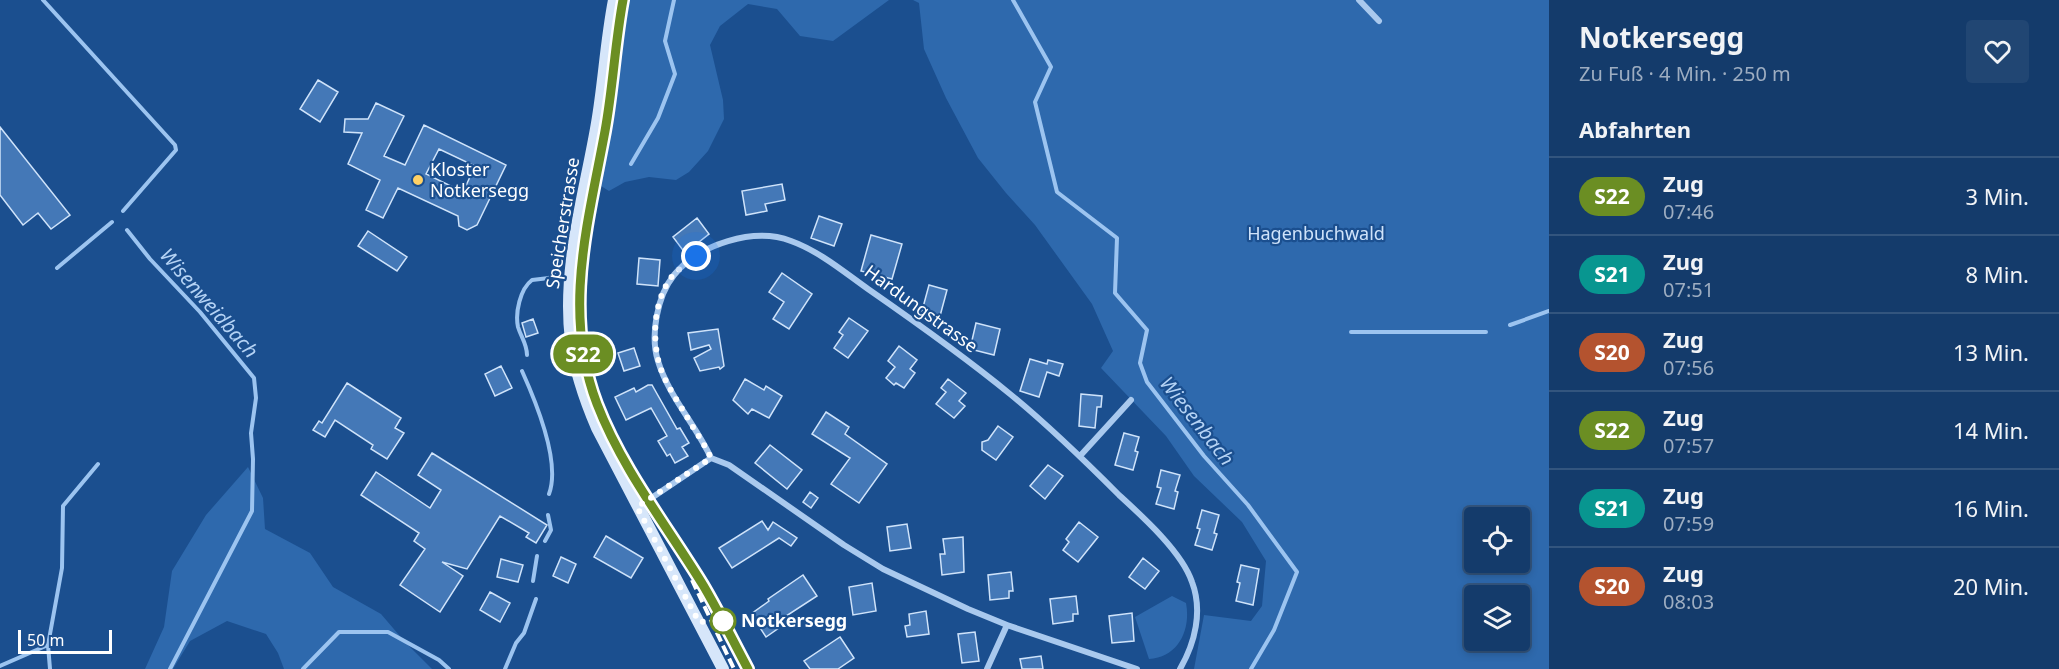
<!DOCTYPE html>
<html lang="de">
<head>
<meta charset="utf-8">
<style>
	:root { --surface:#143b6b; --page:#214673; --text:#f1f3f6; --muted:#9dadc1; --line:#33557e }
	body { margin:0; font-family:"Noto Sans",sans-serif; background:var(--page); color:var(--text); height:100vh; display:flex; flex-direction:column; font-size:22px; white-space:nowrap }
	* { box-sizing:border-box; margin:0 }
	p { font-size:20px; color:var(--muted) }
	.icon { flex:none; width:33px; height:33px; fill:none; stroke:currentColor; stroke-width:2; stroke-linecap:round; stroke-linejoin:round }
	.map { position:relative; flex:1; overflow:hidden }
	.drawer { display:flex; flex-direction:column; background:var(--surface); width:510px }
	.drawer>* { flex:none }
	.badge { padding:0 12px; border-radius:20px; font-size:21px; line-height:39px }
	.tools { position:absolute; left:1464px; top:507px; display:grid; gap:12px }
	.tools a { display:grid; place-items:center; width:66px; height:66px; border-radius:6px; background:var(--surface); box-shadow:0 3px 9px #0003,0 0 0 2px var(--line); font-size:30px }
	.scale { position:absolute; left:18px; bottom:15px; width:94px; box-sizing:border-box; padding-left:6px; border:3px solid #fff; border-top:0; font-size:16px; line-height:21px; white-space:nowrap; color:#fff; -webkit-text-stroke:4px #1b4f8f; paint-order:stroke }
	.you { position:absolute; width:30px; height:30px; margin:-15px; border:4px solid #fff; border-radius:50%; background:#1a73e8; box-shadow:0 0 0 9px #1a73e833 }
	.map>.badge { position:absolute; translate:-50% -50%; box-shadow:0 0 0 3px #fff }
	h2 { padding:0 30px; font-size:22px; line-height:54px }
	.round { display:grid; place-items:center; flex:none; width:63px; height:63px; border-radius:6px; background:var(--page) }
	.summary { display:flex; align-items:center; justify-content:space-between; height:102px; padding:0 30px }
	h1 { font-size:28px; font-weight:700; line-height:45px }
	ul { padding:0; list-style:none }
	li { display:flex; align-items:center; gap:18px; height:78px; padding:0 30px; border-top:2px solid var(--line) }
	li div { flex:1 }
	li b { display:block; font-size:22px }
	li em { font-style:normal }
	li .badge { min-width:66px; font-weight:700; text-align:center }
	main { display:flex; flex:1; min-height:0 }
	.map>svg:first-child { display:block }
</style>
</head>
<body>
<main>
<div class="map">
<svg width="1549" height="669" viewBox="0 0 1549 669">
	<rect width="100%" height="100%" fill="#1b4f8f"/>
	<path fill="#2e69ad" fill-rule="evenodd" d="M629,0h260l-56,41 -33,-5 -23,-27 -29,-5 -28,22 -10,19 13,55 1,19 -16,32 -19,21 -13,8 -27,-3 -24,5 -16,9 -8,-5z
		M913,0h636v669h-355l10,-54 47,6 11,-15 4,-45 -24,-39 -48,-46 -28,-40 -65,-68 12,-17 -21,-47 -57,-79 -29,-32 -28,-35 -32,-60 -22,-49 -5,-46zM1474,518h46v44h-46zM1474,596h46v44h-46z
		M248,467l15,31 2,31 45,24 23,34 48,27 24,28 27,27h-148l-6,-16 -12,-19 -39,-13 -37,20 -17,28h-28l19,-42 8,-56 34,-56z
		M1172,596l14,7c5,26 -7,54 -37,56l-14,-42z"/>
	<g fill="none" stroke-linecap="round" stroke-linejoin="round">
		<path stroke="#9cc4f0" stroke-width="4" d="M43,0l132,145 1,5 -53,61
			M1013,0l38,67 -16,35 22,90 60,46 -2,55 32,37 -7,33 7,19 57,74 44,49 49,67 -23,58 -23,39
			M631,164l27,-46 17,-44 -10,-33 9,-41
			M127,230l23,29 50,53 54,66 2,20 -5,35 2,26 -1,52 -82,158
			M57,268l55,-46
			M1510,325l39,-14
			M1351,332h135
			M527,355c0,-11 -6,-18 -9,-28 -3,-14 2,-38 14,-47l17,-2 5,-4
			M522,371c14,31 39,91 27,123
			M545,541l6,-11 -3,-15
			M533,581l4,-25
			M48,645l2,24
			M0,666l48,-21 14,-77 1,-62 35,-42
			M303,669l36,-37h49l51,28 10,9
			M505,669l11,-26 8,-10 12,-34"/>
	</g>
	<path fill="#4478b7" stroke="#cfe3fa" stroke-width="1.5" fill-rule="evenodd" d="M318,80l20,12 -18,30 -20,-13z
		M376,103l28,13 -20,40 21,9 19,-40 82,40 -29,60 -10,5 -8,-4 -1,-10 -60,-28 -15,30 -17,-8 14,-30 -32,-16 14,-31 -18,-1 1,-13h23zM439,149l36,17 -12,26 -37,-18z
		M0,127l70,88 -19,14 -13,-16 -15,12 -23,-30z
		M782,184l3,16 -20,4 2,7 -21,4 -4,-24z
		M819,216l23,8 -8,22 -23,-8z
		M697,218l12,16 -24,19 -12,-16z
		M368,231l39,26 -10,14 -39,-25z
		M871,235l31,9 -10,35 -31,-8z
		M639,258l21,2 -2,26 -21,-2z
		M782,273l30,21 -23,35 -16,-10 11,-17 -15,-10z
		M929,285l18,5 -7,26 -18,-5z
		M849,318l19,13 -20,27 -14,-10 9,-13 -4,-3z
		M533,319l5,14 -12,4 -4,-14z
		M976,323l24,6 -6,26 -24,-6z
		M718,329l6,37 -4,3 -1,-2 -19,4 -6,-13 17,-9 -2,-4 -18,5 -3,-17z
		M899,346l18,14 -7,9 5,4 -11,15 -8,-5 -2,2 -8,-7 9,-11 -7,-6z
		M634,348l6,18 -16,5 -6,-18z
		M1030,359l17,5 1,-4 15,4 -4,12 -12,-4 -8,25 -19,-6z
		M501,366l11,22 -17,8 -10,-22z
		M745,379l19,11 2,-4 16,10 -13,22 -17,-9 -4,5 -15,-14z
		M948,379l18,14 -7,8 6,5 -11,12 -18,-14 10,-12 -5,-4z
		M347,383l54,35 -6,10 9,5 -17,26 -16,-10 2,-4 -38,-25 -10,17 -12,-7 6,-9 3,2z
		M648,385h4l25,44 3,-1 9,15 -7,4 6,9 -13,7 -5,-9 -3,2 -9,-15 9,-5 -16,-28 -25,12 -11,-23 19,-9 2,4z
		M1081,394l21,2 -1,11h-4l-2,21 -16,-2z
		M826,412l23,15 -4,7 42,30 -28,39 -28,-19 19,-26 -38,-24z
		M998,426l15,11 -17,23 -14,-10v-8l6,-2z
		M1124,433l15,4 -4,14 3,1 -5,18 -18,-5z
		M770,445l32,25 -15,19 -32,-26z
		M432,453l115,72 -11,18 -10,-6 3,-4 -29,-17 -33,53 -25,-7 21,14 -23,36 -40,-27 25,-36 -11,-8 5,-8 -58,-38 15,-23 54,36 11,-18 -23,-15z
		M1048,465l15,11 -18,23 -15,-13z
		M1161,470l19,5 -5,16 3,1 -4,17 -18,-5 5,-16 -4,-1z
		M810,492l8,6 -7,10 -8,-6z
		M1202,510l17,5 -5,18 3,1 -5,16 -17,-5 5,-16 -3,-1z
		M762,521l6,9 5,-8 24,16 -6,8 -12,-8 -47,30 -13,-20z
		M1079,522l19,15 -20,25 -15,-12 6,-8 -3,-3z
		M907,524l4,24 -21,3 -3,-24z
		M606,536l37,22 -12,20 -37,-21z
		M963,537l1,35 -22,3 -2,-21h5l-2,-15z
		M561,557l15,7 -8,19 -15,-7z
		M1143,558l16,13 -14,18 -16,-12z
		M501,559l22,6 -5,17 -21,-5z
		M1241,565l18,4 -6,36 -17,-4 4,-18 -3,-1z
		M1011,572l2,19h-4v7l-19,2 -2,-25z
		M803,575l14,21 -34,22 3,5 -20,14 -15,-23 18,-13 -1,-2z
		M872,583l4,28 -23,4 -4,-28z
		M490,592l20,11 -10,19 -20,-12z
		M1076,596l2,18h-5v7l-20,3 -3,-25z
		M926,611l3,23 -22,3 -2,-11 5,-1 -1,-11z
		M1132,613l2,28 -22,2 -3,-27z
		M975,632l4,29 -17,2 -4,-29z
		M840,637l14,21 -16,11h-28l-6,-8z
		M1041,656l2,13h-21l-2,-10z"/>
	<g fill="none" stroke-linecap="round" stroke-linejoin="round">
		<path stroke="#a9c9ee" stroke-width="6" d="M1359,0l20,21
			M1080,456l51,-56
			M711,458c-15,-33 -42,-61 -53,-97 -8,-25 -1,-65 16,-86 25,-31 80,-48 117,-34 28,10 53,31 77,48 49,34 97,68 142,105 38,31 74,66 109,101 23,21 63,57 73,87 11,29 3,61 -12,87
			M638,507l73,-49 18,7 115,80 39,24 85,40 39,16 130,44
			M987,669l20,-44"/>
		<path stroke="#d6e6fa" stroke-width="12" d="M614,0c-8,41 -10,82 -17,123 -12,71 -35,144 -26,218 4,30 14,59 26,87l126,241"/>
		<path stroke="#fff" stroke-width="4" stroke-dasharray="10 4.5" stroke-linecap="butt" d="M623,0c-8,43 -11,87 -18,131 -16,91 -43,183 -8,273 26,65 69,122 106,181 16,27 30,56 45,84
			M692,580l42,89"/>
	</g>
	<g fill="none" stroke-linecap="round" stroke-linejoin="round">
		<defs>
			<path id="line" d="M623,0c-8,43 -10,87 -18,131 -17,92 -43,181 -8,273 25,65 70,122 106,181 16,27 30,56 45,84"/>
		</defs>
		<use href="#line" stroke="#fff" stroke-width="14"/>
		<use href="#line" stroke="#6b8e23" stroke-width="9"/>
		<path stroke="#fff" stroke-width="6" stroke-dasharray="0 10.8" d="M696,256c-7,6 -16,12 -22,18 -19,22 -22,58 -16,85 4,20 19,41 29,58 8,14 17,26 24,41l-74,49 62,115 24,-1"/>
	</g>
	<circle fill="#ffd166" stroke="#1b4f8f" stroke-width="2" cx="418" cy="180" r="6"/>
	<circle fill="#fff" stroke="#6b8e23" stroke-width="3" cx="723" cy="621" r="12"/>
	<g text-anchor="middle" stroke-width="4.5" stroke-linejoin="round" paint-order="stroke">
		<g font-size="18" fill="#fff" stroke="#1b4f8f" text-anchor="start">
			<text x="430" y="176">Kloster<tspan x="430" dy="21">Notkersegg</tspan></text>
		</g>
		<g font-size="18" fill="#fff" stroke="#1b4f8f">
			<text transform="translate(563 223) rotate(-81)" y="6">Speicherstrasse</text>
			<text transform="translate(921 309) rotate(36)" y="6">Hardungstrasse</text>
		</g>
		<g font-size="18" fill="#cfe3fa" stroke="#1b4f8f">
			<text x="1316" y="240">Hagenbuchwald</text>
		</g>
		<g font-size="18" font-weight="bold" fill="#fff" stroke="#1b4f8f" text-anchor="start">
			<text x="741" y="627">Notkersegg</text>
		</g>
		<g font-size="20" font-style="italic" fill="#b5d3f5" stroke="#1b4f8f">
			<text transform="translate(209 303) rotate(49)" y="7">Wisenweidbach</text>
			<text transform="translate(1197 421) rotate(52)" y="7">Wiesenbach</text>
		</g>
	</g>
</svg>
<div class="tools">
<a><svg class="icon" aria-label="locate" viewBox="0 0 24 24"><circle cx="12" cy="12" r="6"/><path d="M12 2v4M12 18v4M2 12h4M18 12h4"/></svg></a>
<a><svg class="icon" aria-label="layers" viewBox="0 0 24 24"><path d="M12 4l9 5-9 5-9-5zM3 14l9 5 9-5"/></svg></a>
</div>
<div class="scale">50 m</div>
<div class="you" style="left:696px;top:256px"></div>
<b class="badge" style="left:583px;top:354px;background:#6b8e23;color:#fff">S22</b>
</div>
<section class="drawer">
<div class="summary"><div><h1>Notkersegg</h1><p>Zu Fuß · 4 Min. · 250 m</p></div><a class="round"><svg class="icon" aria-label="heart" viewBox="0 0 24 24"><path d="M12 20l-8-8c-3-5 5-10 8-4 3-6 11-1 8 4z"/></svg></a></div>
<h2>Abfahrten</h2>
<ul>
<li><span class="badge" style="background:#6b8e23;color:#fff">S22</span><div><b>Zug</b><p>07:46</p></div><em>3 Min.</em></li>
<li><span class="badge" style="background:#089690;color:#fff">S21</span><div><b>Zug</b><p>07:51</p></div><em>8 Min.</em></li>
<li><span class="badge" style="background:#b4532f;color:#fff">S20</span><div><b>Zug</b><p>07:56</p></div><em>13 Min.</em></li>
<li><span class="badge" style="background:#6b8e23;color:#fff">S22</span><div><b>Zug</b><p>07:57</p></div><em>14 Min.</em></li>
<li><span class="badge" style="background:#089690;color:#fff">S21</span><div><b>Zug</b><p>07:59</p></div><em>16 Min.</em></li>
<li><span class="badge" style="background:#b4532f;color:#fff">S20</span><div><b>Zug</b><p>08:03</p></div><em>20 Min.</em></li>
</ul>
</section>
</main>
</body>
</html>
